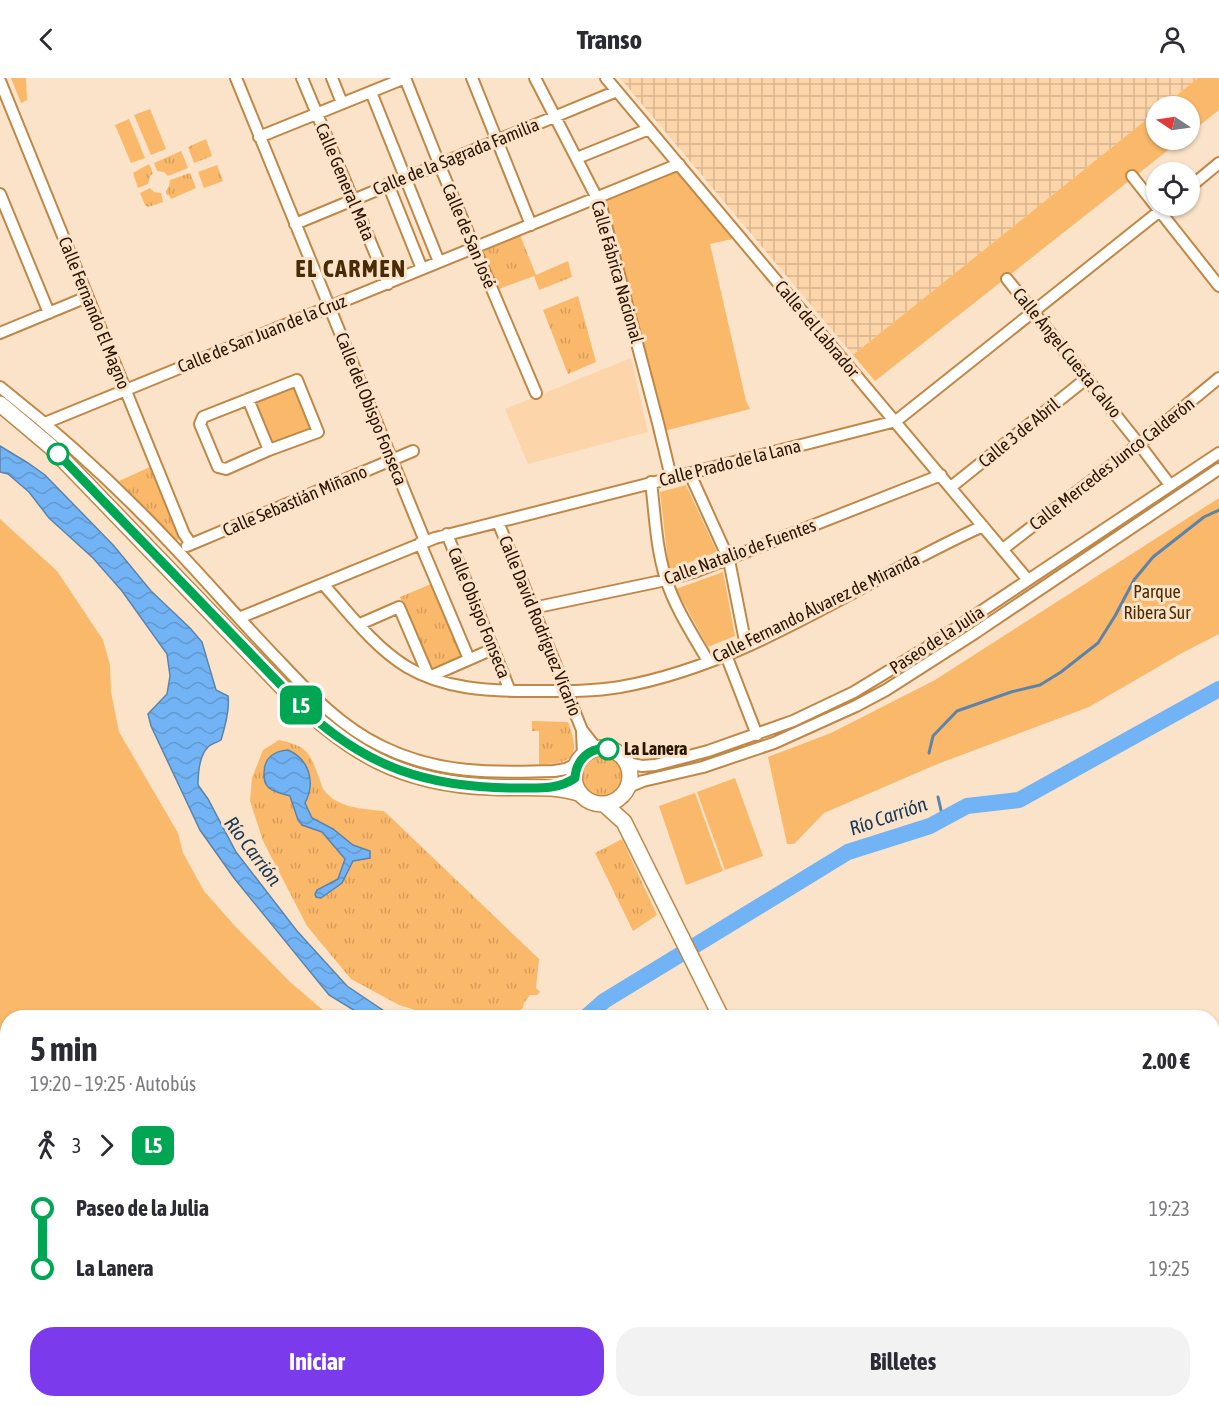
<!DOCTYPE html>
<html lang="es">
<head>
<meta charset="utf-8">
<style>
	:root { --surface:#fff; --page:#f2f2f3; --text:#2b2b33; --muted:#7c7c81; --accent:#7c3aed }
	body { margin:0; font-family:"Asap Condensed",sans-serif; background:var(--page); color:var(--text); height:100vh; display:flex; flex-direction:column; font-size:22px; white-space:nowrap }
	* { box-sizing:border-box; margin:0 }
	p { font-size:20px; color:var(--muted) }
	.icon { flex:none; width:33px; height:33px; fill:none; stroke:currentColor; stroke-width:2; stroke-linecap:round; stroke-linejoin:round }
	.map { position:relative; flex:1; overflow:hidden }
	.drawer { position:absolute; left:0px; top:932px; width:1220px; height:398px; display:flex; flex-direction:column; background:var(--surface); border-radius:24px 24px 0 0; box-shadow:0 2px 4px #0004 }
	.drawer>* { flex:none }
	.badge { padding:0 12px; border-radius:9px; font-size:21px; line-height:39px }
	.needle { width:39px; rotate:283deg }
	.tools { position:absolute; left:1146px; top:18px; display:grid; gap:12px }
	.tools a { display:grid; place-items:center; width:54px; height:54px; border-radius:50%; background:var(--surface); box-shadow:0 2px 4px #0004; font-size:30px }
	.map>.badge { position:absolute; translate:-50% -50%; box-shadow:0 0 0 3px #fff }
	.legs { display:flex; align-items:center; gap:9px; height:66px; padding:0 30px; font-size:20px }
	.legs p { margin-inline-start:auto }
	.headline { display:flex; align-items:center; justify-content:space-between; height:102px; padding:0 30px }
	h1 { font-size:33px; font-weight:700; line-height:45px }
	.primary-button { display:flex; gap:12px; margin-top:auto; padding:12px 30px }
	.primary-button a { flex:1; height:69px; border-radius:24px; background:var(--accent); color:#fff; font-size:24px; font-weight:700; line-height:69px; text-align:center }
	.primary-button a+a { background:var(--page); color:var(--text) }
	ul { padding:0 30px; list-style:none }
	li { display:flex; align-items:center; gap:21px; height:60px; font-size:22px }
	li i { display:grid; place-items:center; width:9px; height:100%; margin:0 8px; background:currentColor }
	li i::after { content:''; width:15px; height:15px; margin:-8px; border:4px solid; border-radius:50%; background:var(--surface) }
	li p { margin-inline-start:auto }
	li:first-child i { background:linear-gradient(#0000 50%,currentColor 0) }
	li:last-child i { background:linear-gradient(currentColor 50%,#0000 0) }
	header { display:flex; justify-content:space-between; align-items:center; height:78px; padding:0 30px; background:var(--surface); font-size:27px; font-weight:700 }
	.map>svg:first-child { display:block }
</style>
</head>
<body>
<header><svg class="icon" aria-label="back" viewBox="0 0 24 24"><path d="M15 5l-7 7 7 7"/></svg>Transo<svg class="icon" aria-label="person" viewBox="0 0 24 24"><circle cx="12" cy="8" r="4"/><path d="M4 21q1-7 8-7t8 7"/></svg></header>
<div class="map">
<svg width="1219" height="1328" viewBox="0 0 1219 1328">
	<defs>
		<pattern id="industrial-grid" width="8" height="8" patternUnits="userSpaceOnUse" patternTransform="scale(1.5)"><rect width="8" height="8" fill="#fcd5aa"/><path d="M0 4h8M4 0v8" fill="none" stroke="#d8b690"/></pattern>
		<pattern id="grass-tufts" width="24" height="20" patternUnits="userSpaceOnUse" patternTransform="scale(1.5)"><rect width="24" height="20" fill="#fab86a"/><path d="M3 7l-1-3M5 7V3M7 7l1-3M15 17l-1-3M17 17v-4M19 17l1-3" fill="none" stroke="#d69d5a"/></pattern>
		<pattern id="garden-dots" width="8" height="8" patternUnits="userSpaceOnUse" patternTransform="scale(1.5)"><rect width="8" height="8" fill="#fab86a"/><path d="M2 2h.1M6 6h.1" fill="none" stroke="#d69d5a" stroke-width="1.8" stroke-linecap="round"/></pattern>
		<pattern id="water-waves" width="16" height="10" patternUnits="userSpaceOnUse" patternTransform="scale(1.5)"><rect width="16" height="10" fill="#71b3f4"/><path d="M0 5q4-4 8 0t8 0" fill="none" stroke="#6299cf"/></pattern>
	</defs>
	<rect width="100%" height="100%" fill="#fbe3c9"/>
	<path fill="#fcd5aa" d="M631,280l17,74 -120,32 -23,-55z"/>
	<path fill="url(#industrial-grid)" d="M620,0h578l-35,28h-7v6l-303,243z"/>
	<path fill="url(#grass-tufts)" d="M206,61l6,17 -18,7 -6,-16z
		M181,73l7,17 -20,8 -4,-4 -7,-1 -3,-8z
		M149,86l4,9 -3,3 -2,8 -10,4 -5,-15z
		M217,87l6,16 -19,7 -6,-16z
		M190,95l6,15 -25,11 -2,-4h-2l-1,-4 3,-5 1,-6z
		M150,110l4,4 7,1 2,9 -15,5 -3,-2 -5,-12z
		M518,152l18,45 32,-14 4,16 -33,13 -5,-14 -41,15 -18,-43z
		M578,218l18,66 -28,12 -25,-64z
		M150,389l29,72 -3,2 -57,-60z
		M431,506l30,72 -31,13 -30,-72z
		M532,643l36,1c12,33 8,42 -29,42v-33h-7z
		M279,662c26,6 30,10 39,35 2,4 3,10 5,14 13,19 40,20 61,22l155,148 -3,29 4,4 -3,3h-7l-6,8 -1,5 -10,7 -75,2 -39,-12 -48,-26 -44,-53 -44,-85 -13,-40 2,-23 11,-28z
		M574 698a28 28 0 1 1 56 0a28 28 0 1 1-56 0Z
		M622,761l35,76 -24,16 -38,-78z"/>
	<path fill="#fab86a" d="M11,0h15l1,22 -6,3z
		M1198,0h21v32l-29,23v-27h-27z
		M150,31l16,40 -15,6 -17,-40z
		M1156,34v28h25l-306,241 -22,-26z
		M129,41l16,39 -14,5 -16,-38z
		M679,86l58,69 -5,6 -22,5 36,157 4,8 -90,23 -62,-234z
		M295,307l18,44 -40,13 -17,-41z
		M686,407l31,67 -48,18 -9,-78z
		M1219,420v136l-37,19 -93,54 -154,58 -111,48 -30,31h-7l-19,-87 63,-24 104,-53z
		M0,441l57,52 46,69 7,25 1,27 8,40 59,101 5,20 21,38 30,34 56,57 41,35h-323l-1,85 -7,-4z
		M723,494l12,64 -27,11 -32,-58z
		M735,700l28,78 -38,14 -28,-78z
		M695,715l28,78 -37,14 -27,-79z"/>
	<path fill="url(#garden-dots)" d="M0,1093l7,5v115h-7z"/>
	<path fill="url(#water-waves)" stroke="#5c84ab" stroke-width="1.5" d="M0,368l28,17 17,12 69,71 37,45 39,37 12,14 14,48 12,6c2,13 -3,31 -7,44 -3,2 -10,4 -13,7 -9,9 -10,27 -10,38l10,14 28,53 61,79 50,55 46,31h-28l-36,-22 -95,-117 -34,-48 -49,-104 -3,-12 19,-20 3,-18 -3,-22 -45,-63 -29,-33 -44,-40 -20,-26 -21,-18 -8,-2z
		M288,672c21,9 28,32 17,53l7,15 21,11 20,16 17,6v7l-17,3 -11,22 -21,15 -5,-1 -1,-3 2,-4 21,-11 7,-20 -23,-27 -20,-7 -4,-5 -8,-24c-7,-2 -17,-4 -22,-9 -4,-4 -4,-9 -4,-14 0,-15 10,-22 24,-23z"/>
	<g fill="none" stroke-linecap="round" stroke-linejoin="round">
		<path stroke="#5c84ab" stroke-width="3" d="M929,675l4,-17 24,-25 54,-19 29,-7 21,-13 37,-29 17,-27 19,-36 19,-23 51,-40 15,-7
			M938,719l5,22"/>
		<path stroke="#71b3f4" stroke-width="16" d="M586,939l18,-16 244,-149 82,-26 37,-20 52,-6 200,-111"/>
		<defs>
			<path id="street" d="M236,0l189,463
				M302,0l86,206
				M332,0l10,25
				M405,0l37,93 94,222
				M472,0l59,147
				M535,0l66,128 57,217 13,54
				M606,0l422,502
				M0,3l184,453 7,10
				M371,14l68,170
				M259,59l146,-59
				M577,80l72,-29
				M1132,98l87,110
				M388,106l34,85
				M1190,109l29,-24
				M0,116l49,119
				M295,146l322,-133
				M1007,201l132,165 31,41
				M0,255l87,-36
				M297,302l21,52 -49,18 -43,19 -8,-2 -18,-43 3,-7z
				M0,309c62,49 119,101 173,159 37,39 73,81 111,120 29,31 58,61 97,80 56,28 112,27 173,25l12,-2 12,-6
				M248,321l21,51
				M45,345l634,-259
				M690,396l39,86 17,86
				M651,404c4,32 5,66 15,97 9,29 27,56 42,82
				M951,409l136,-109
				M498,444l84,208 15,19
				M447,456l63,157
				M420,465l49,116
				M187,468l226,-95
				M1003,471l136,-105 80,-66
				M323,506c25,28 51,63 84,83 37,22 81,24 123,24 29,0 60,1 90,-4 131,-23 244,-108 363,-161
				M533,530l133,-28 31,-9 244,-96
				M239,540l196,-80 461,-117 270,-215
				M360,546l39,-17 30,70 64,-28
				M726,577l31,80
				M582,652l1,26
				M627,685l15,3 13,-1 53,-14 85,-30 61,-29 69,-42 296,-197
				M628,709l15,-6 60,-14 71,-24 82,-37 30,-16 89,-57 244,-164"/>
			<path id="secondary" d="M0,326l50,42 235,244c63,62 115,94 205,97 31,2 61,-3 91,7
				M574 698a28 28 0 1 1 56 0a28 28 0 1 1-56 0Z
				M604,726l20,18 97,195
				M1212,1150l7,-2
				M0,1225h8"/>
		</defs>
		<use href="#street" stroke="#c08846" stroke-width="14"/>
		<use href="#secondary" stroke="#c08846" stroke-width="18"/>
		<use href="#street" stroke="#fff" stroke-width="10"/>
		<use href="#secondary" stroke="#fff" stroke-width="15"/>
	</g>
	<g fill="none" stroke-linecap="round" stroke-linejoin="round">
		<defs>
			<path id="line-1" d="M58,376l243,252c64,62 129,82 216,82 21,0 41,2 58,-10 1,-18 14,-31 33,-29"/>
		</defs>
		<use href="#line-1" stroke="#fff" stroke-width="14"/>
		<use href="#line-1" stroke="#00a651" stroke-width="9"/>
	</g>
	<g fill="#fff" stroke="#00a651" stroke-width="3">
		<circle cx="58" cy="376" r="10"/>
		<circle cx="608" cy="671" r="10"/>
	</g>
	<g text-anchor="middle" stroke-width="6" stroke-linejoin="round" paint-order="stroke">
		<g font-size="18" fill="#2a1500" stroke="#fbe3c9">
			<text transform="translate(456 79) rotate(-22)" y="6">Calle de la Sagrada Familia</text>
			<text transform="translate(345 104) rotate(67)" y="6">Calle General Mata</text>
			<text transform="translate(469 158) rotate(67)" y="6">Calle de San José</text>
			<text transform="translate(617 194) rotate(74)" y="6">Calle Fábrica Nacional</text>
			<text transform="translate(94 235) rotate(68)" y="6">Calle Fernando El Magno</text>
			<text transform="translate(817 251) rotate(50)" y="6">Calle del Labrador</text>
			<text transform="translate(262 256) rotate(-22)" y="6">Calle de San Juan de la Cruz</text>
			<text transform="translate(1067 275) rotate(51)" y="6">Calle Ángel Cuesta Calvo</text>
			<text transform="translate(371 331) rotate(68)" y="6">Calle del Obispo Fonseca</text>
			<text transform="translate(1019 355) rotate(-39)" y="6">Calle 3 de Abril</text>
			<text transform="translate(730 385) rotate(-14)" y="6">Calle Prado de la Lana</text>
			<text transform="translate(1112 386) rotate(-38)" y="6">Calle Mercedes Junco Calderón</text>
			<text transform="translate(295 423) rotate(-23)" y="6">Calle Sebastián Miñano</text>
			<text transform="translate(740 474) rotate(-20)" y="6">Calle Natalio de Fuentes</text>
			<text transform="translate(816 530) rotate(-26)" y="6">Calle Fernando Álvarez de Miranda</text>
			<text transform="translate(479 535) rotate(68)" y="6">Calle Obispo Fonseca</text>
			<text transform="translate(540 548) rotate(68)" y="6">Calle David Rodríguez Vicario</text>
			<text transform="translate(937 562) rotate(-33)" y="6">Paseo de la Julia</text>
		</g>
		<g font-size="18" fill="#4b2c01" stroke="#fbe3c9">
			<text x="1157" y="520">Parque<tspan x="1157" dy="21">Ribera Sur</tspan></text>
		</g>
		<g font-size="18" font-weight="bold" fill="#2a1500" stroke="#fbe3c9" text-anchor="start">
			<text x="624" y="677">La Lanera</text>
		</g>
		<g font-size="20" font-style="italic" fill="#173a5a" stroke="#fbe3c9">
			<text transform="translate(888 738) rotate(-19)" y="7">Río Carrión</text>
			<text transform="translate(253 773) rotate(53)" y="7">Río Carrión</text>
		</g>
		<g font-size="24" font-weight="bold" letter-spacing="1.5" fill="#482c06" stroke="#fbe3c9">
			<text x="351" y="199">EL CARMEN</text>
		</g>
	</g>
</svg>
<div class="tools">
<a><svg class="needle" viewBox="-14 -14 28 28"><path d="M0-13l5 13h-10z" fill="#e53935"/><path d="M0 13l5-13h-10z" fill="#7c7c81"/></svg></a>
<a><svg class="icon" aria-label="locate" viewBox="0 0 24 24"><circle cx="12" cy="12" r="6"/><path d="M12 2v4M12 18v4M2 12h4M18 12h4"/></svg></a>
</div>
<b class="badge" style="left:301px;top:627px;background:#00a651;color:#fff">L5</b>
<section class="drawer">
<div class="headline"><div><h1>5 min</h1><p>19:20 – 19:25 · Autobús</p></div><b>2.00 €</b></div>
<div class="legs"><svg class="icon" aria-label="walk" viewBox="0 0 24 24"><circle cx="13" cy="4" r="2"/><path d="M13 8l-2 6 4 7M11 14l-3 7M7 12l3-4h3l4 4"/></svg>3<svg class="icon" aria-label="forward" viewBox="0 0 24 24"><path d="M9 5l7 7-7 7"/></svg><b class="badge" style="background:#00a651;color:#fff">L5</b></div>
<ul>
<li><i style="color:#00a651"></i><b>Paseo de la Julia</b><p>19:23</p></li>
<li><i style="color:#00a651"></i><b>La Lanera</b><p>19:25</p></li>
</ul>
<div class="primary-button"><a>Iniciar</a><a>Billetes</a></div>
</section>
</div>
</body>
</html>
